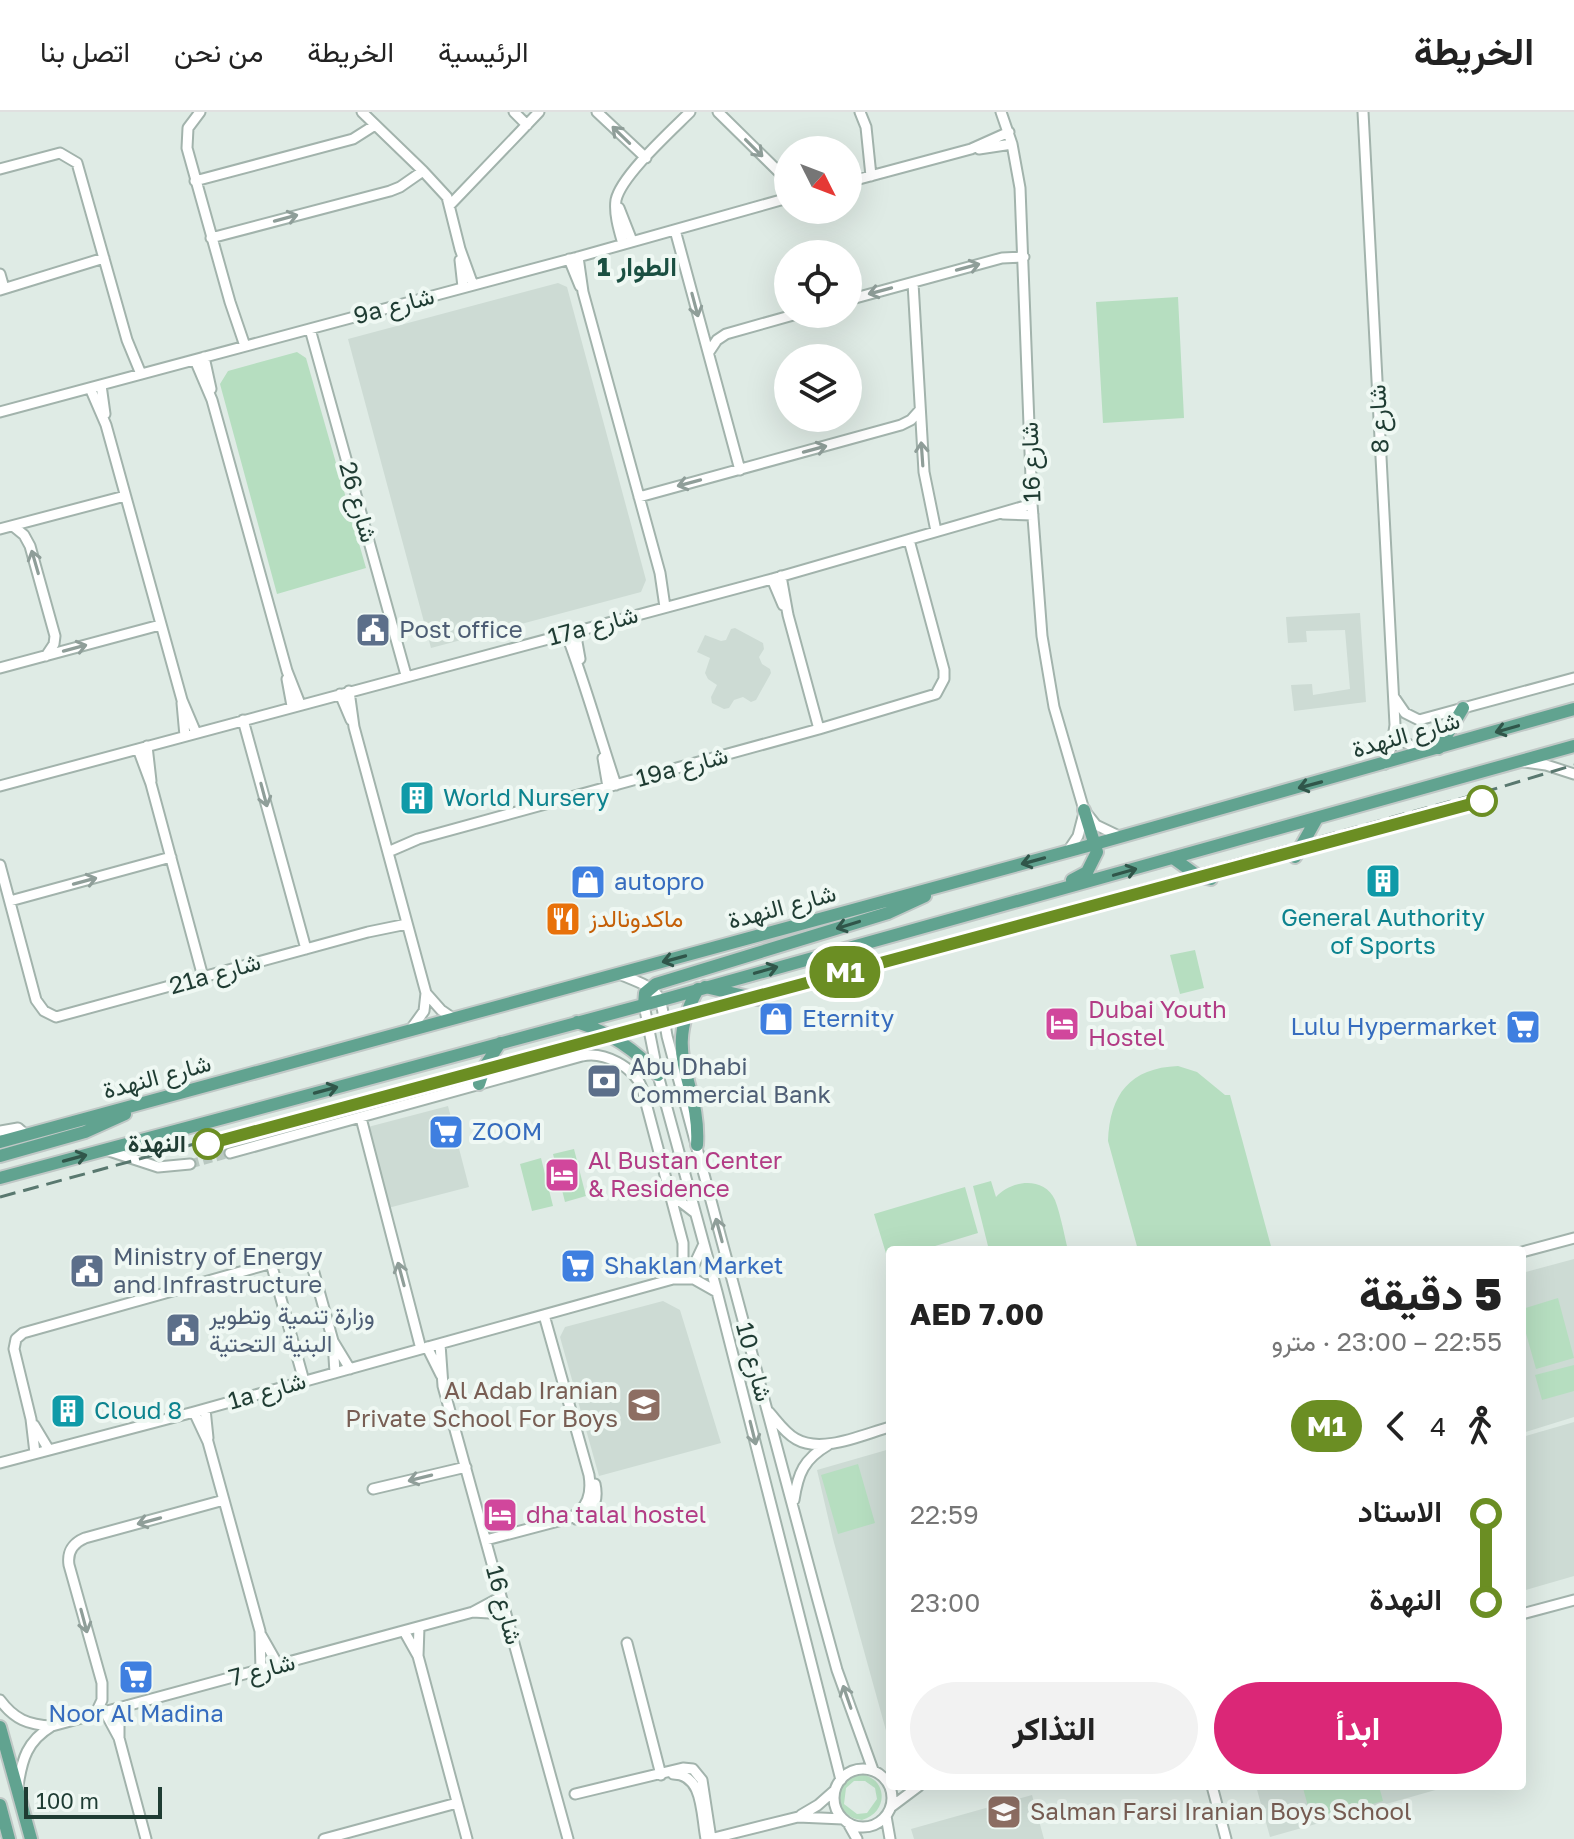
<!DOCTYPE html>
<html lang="ar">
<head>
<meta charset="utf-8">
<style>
	:root { --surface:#fff; --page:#f2f2f2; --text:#222; --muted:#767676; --line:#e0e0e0; --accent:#db2777 }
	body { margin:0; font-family:"Golos Text",Vazirmatn,sans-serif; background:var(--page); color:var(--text); direction:rtl; height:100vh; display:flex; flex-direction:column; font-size:30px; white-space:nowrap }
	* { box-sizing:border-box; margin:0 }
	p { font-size:26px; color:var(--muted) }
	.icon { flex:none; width:44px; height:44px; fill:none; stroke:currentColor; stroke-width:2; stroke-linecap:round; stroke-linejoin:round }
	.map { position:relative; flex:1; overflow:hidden; direction:ltr }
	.panel { position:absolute; left:886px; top:1134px; width:640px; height:544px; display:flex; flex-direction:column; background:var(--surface); border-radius:8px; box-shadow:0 8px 32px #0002; direction:rtl }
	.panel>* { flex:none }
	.badge { padding:0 16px; border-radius:26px; font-size:28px; line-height:52px }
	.needle { width:52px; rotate:132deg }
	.buttons { position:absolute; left:774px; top:24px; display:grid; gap:16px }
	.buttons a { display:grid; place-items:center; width:88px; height:88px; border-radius:50%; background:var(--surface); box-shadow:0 8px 32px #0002; font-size:40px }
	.scale { position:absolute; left:24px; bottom:20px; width:138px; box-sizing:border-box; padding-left:8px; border:4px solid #1f3c33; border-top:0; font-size:22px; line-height:28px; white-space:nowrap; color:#1f3c33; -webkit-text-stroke:6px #eff8f3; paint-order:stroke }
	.map>.badge { position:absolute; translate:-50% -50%; box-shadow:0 0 0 4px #fff }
	.legs { display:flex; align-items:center; gap:12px; height:88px; padding:0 24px; font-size:26px }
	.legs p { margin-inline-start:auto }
	.head { display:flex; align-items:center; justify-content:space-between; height:136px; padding:0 24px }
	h1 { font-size:44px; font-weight:800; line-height:60px }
	.primary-button { display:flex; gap:16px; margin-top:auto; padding:16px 24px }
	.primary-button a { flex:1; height:92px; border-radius:48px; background:var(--accent); color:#fff; font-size:32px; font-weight:800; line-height:92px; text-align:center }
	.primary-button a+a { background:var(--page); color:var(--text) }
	ul { padding:0 24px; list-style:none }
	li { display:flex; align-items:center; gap:28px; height:88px; font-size:30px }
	li i { display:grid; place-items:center; width:12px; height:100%; margin:0 10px; background:currentColor }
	li i::after { content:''; width:20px; height:20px; margin:-10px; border:6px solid; border-radius:50%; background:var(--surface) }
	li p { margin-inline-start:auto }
	li:first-child i { background:linear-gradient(#0000 50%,currentColor 0) }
	li:last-child i { background:linear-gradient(currentColor 50%,#0000 0) }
	header { display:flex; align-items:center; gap:48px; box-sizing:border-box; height:112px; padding:0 40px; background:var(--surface); border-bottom:2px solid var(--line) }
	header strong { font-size:38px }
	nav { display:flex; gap:44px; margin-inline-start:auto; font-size:28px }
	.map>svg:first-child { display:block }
</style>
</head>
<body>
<header>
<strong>الخريطة</strong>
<nav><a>الرئيسية</a><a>الخريطة</a><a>من نحن</a><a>اتصل بنا</a></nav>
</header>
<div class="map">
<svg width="1574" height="1727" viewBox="0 0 1574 1727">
	<rect width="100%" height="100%" fill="#dfebe5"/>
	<path fill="#cddbd4" d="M558,171l9,4 79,293 -5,12 -210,56 -83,-309z
		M1360,501l6,89 -72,9 -3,-26 21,-1 1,11 37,-6 -5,-59 -39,1 1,11 -19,1 -2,-26z
		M735,516l28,15 1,6 -5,8 3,7 8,5 1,4 -15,27 -5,2 -8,-5 -9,3 -5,8 -5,1 -12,-6 -1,-6 6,-12 -9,-6 -3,-6 5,-15 -13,-6 8,-17 16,6 5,-1 5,-11z
		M448,994l21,81 -81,21 -20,-81z
		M1574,1147v158l-52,16v-160z
		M663,1189l17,9 41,133 -122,33 -39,-139 5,-10z
		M1574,1310v154l-52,15v-154z
		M890,1337v296l-57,-206 -16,-69z
		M1256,1674h182l1,3 -169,48z
		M1032,1683l12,44h-130l-3,-10z"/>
	<path fill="#b6dec0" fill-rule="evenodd" d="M1178,185l6,121 -81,5 -7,-121z
		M297,240l9,6 60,210 -89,26 -57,-210 8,-13z
		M1195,838l9,38 -24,6 -10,-39z
		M1178,954l19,6 28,23h5l42,155h-134l-30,-109c2,-47 22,-73 70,-75z
		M574,1037l12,47 -21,6 -12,-48z
		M541,1046l12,48 -21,5 -12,-47z
		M991,1069l5,16c15,-17 48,-21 59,3 6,16 9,34 13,50h-79l-16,-64z
		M965,1075l13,46 -56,17h-32v9l-2,1 -14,-46z
		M1558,1186l16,60 -38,11 -14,-50v-10z
		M1574,1253v26l-32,9 -7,-25z
		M858,1352l17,59 -37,11 -17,-59z
		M857,1662c31,1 33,38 5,46 -29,-3 -33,-38 -5,-46zM854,1669h11l10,7 2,11 -10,14 -10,1 -13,-10 2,-16z
		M1311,1674h68l4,15 -71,20 -9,-33z"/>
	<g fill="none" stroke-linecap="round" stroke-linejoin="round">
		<path stroke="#b9c8c1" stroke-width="9" stroke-dasharray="9 4.5" stroke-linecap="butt" d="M190,1052l40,-11"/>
		<defs>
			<path id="minor" d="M200,0l-12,16 -1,20 43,154 15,44
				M362,0l61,59 24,26 13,52 13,36
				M514,0l13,13
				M597,0l49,46
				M718,0l62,61 8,13
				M860,0l6,15 5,49
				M1001,0l11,32 8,44 12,316 10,132 12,71 30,103 12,15 25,12
				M1363,0l32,613 -3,20 -7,19
				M979,37l33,-5
				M0,57l60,-16 17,10 50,177 14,34
				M195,69l158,-42 22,-14
				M848,70l123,-33 38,-17
				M450,93l89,-93
				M619,96l13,33
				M675,118l65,240
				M211,126l179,-47 10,-4 23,-16
				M623,132c-4,-14 -9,-30 -7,-44 5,-24 55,-69 74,-88
				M578,145l5,35 77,281 5,34
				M569,147l11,27
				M460,148l3,27
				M0,162l4,14
				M913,171l11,189 12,59
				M0,178l104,-32
				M848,188l154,-42 22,-1
				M310,217l96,346
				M709,240l8,-12 9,-6 71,-20
				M204,245l7,32
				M195,248l17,40 75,271 13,33
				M101,273l4,29
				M90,276l16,37 76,275 14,33
				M0,300l578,-155 210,-59
				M639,385l262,-72 10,-5 8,-9
				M1003,402l30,1
				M13,414l11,9 6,11 25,90 -1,8 -8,12
				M0,417l125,-33
				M781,464l7,39 31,114
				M772,467l11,26
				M575,519l5,28
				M566,521c19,50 33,101 50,152
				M0,556l160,-43
				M287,567l5,27
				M349,579l5,36 72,266 -2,18 -13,18
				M340,582l11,26
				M1394,585l11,16 14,7 155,-42
				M182,591l3,33
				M243,608l63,229
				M1395,613l10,17 17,11
				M147,634l4,35
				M138,637l13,35 52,193
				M603,646l5,29
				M1524,650l22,3 28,9
				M0,674l772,-207 260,-75
				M1068,739l10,-15 6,-23
				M388,740l30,-13 401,-110 117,-35 8,-15v-9l-35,-130
				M0,753l36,135 8,11 12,6 312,-85 39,-8
				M10,789l161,-44
				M619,862c45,18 40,16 48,62l150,561 20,73 36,100
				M426,881l15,17 13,9
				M644,893l14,70 59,217 124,488
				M361,1006l60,231
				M0,1019l18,-3 8,7
				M106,1038l52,17 32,-3
				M230,1041l352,-97c22,-5 52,11 60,32l41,155v15l-10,21
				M668,1080l26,20
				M1522,1140l52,-14
				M271,1151l33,118
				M676,1167h18l23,13
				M333,1229l17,28
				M440,1232l3,42 125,453
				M427,1235l14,28
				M205,1297l3,29
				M194,1300l14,30 52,189 1,39
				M769,1300c8,9 16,21 27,27 26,15 68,-5 94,-12
				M34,1313l15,25
				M35,1341l-4,-34 -17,-70 2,-10 7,-6 267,-75 16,2 7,9 20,72 2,32
				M0,1351l194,-51 479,-133 21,-14 9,-19
				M373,1377l93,-22
				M794,1388c4,-27 10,-41 34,-55
				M576,1407c16,-6 23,-17 19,-35
				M486,1428l84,-22c18,-10 22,-24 19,-43l-45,-160
				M473,1500l33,2
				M1522,1502l52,-14
				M404,1519l14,25 49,183
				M261,1523l17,30
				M627,1531l34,132
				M418,1544l1,-29
				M0,1588c14,19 28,25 52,26
				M119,1596v30
				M105,1600l14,26 27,101
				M95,1603l7,-15v-17l-33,-118c-2,-13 4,-22 16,-27l139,-38
				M834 1686a29 29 0 1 1 58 0a29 29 0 1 1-58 0Z
				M673,1662c31,0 28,41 33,65
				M18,1674c4,-27 9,-45 34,-60l421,-114 28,-15
				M1212,1674l14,53
				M575,1682l108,-26 10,1 9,11 9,59
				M891,1695l28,-21
				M801,1703l17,-10 17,-15
				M886,1704l4,23
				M848,1711l9,16
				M324,1727l133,-36
				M710,1727l88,-22 45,2"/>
			<path id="major" d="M1439,636l24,-40
				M1295,745l22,-39
				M1173,746l25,18 13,3
				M1072,768l15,-8 10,-20 -13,-42
				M705,875l53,12
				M644,893l1,-12 11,-9 232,-71 37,-17
				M577,910c33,11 58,27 81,53
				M479,972l6,-18 15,-23
				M0,1030l1095,-298 479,-135
				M697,1033c4,-64 -37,-89 1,-156
				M0,1044l85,-24 40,-18
				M0,1066l662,-178 912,-254
				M0,1615l31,112
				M0,1693l9,34"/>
		</defs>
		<use href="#minor" stroke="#a2b3ac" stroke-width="13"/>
		<use href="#major" stroke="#c0c8c6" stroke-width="16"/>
		<use href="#minor" stroke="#fff" stroke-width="9"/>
		<use href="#major" stroke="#61a390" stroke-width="12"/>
		<path stroke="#59786f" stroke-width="3" stroke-dasharray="16 8" stroke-linecap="butt" d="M0,1085l1481,-404 93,-28"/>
	</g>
	<defs><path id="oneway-shaft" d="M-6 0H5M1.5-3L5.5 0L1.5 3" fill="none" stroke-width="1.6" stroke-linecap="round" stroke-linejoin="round" transform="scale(2)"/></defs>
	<g stroke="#8f9e99">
		<use href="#oneway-shaft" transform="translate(621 23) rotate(-136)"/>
		<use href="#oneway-shaft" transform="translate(754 36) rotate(45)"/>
		<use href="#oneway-shaft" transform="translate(286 106) rotate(-15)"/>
		<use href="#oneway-shaft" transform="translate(968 155) rotate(-15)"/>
		<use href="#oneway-shaft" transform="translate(880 179) rotate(165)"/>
		<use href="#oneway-shaft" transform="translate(695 193) rotate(75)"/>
		<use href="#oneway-shaft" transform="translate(815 337) rotate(-15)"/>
		<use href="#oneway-shaft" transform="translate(922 342) rotate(-94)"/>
		<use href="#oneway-shaft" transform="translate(689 371) rotate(165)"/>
		<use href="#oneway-shaft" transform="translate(35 450) rotate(-106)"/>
		<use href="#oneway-shaft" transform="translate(75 536) rotate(-15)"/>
		<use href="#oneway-shaft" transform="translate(264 683) rotate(75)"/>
		<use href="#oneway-shaft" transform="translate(85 769) rotate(-15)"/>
		<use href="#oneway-shaft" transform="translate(719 1118) rotate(-105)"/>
		<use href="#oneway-shaft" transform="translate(401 1162) rotate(-105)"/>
		<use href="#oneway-shaft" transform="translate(753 1321) rotate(76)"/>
		<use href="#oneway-shaft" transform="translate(420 1366) rotate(166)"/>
		<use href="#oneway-shaft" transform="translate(149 1409) rotate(165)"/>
		<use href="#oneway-shaft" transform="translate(84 1509) rotate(75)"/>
		<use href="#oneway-shaft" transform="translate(847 1585) rotate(-109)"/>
	</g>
	<g stroke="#30564a">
		<use href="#oneway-shaft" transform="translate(1507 617) rotate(164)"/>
		<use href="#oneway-shaft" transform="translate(1310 673) rotate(165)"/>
		<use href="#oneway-shaft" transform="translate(1033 749) rotate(165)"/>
		<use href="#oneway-shaft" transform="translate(1125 760) rotate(-16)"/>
		<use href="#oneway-shaft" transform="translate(848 813) rotate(163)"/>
		<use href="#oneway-shaft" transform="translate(674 847) rotate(165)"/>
		<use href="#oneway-shaft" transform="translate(766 858) rotate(-16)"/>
		<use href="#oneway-shaft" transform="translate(326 978) rotate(-15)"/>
		<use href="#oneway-shaft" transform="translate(75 1046) rotate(-15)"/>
	</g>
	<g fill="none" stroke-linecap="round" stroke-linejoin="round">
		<defs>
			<path id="line-1" d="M208,1032l1274,-343"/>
		</defs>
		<use href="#line-1" stroke="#fff" stroke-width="18"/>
		<use href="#line-1" stroke="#6b8e23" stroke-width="12"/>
	</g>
	<defs>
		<symbol id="civic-square" viewBox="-11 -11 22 22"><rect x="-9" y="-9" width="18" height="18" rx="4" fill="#5c6f8a" stroke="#eff8f3"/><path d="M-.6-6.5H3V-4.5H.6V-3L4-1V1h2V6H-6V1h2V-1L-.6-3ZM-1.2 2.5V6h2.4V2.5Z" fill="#fff"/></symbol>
		<symbol id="building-square" viewBox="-11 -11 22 22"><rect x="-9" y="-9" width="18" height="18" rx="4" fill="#0f9aa8" stroke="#eff8f3"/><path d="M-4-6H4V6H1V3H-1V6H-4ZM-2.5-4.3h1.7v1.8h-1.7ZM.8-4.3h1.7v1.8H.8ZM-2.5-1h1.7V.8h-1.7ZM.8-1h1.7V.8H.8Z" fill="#fff"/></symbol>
		<symbol id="shop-square" viewBox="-11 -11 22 22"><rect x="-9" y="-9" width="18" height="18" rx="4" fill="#3f7fe0" stroke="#eff8f3"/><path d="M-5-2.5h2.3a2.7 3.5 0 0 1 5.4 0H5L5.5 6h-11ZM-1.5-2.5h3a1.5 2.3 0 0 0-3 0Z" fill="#fff"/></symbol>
		<symbol id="restaurant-square" viewBox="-11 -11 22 22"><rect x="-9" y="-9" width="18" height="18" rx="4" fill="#e8710a" stroke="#eff8f3"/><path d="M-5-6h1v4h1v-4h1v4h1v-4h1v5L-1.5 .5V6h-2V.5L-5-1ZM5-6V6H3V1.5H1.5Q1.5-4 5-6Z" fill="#fff"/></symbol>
		<symbol id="hotel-square" viewBox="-11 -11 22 22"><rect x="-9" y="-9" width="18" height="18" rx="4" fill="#d1479c" stroke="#eff8f3"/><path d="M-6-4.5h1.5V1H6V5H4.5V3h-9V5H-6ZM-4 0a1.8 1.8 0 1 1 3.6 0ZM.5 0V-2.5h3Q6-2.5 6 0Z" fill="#fff"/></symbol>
		<symbol id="supermarket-square" viewBox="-11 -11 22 22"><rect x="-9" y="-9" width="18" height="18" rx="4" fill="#3f7fe0" stroke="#eff8f3"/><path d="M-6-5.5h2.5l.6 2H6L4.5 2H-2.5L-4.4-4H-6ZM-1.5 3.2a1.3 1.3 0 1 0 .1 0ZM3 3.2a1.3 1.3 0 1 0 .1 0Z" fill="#fff"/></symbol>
		<symbol id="bank-square" viewBox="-11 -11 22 22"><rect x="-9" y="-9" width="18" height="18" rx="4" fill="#5c6f8a" stroke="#eff8f3"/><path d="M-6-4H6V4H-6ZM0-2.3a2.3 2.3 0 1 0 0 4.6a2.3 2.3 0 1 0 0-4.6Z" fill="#fff"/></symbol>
		<symbol id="school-square" viewBox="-11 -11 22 22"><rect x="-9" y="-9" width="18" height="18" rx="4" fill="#8d6e63" stroke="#eff8f3"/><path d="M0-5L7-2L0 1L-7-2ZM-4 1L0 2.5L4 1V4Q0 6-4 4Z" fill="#fff"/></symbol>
	</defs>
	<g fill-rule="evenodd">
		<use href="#civic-square" x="353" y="498" width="40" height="40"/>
		<use href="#building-square" x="397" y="666" width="40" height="40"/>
		<use href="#building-square" x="1363" y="749" width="40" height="40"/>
		<use href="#shop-square" x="568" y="750" width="40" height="40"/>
		<use href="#restaurant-square" x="543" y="787" width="40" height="40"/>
		<use href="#shop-square" x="756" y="887" width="40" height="40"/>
		<use href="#hotel-square" x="1042" y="892" width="40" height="40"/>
		<use href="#supermarket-square" x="1503" y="895" width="40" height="40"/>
		<use href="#bank-square" x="584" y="949" width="40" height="40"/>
		<use href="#supermarket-square" x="426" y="1000" width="40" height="40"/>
		<use href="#hotel-square" x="542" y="1043" width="40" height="40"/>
		<use href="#supermarket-square" x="558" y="1134" width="40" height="40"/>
		<use href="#civic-square" x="67" y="1139" width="40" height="40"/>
		<use href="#civic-square" x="163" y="1198" width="40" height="40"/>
		<use href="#school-square" x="624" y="1273" width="40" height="40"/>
		<use href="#building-square" x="48" y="1279" width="40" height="40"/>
		<use href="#hotel-square" x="480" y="1383" width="40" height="40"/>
		<use href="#supermarket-square" x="116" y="1545" width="40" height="40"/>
		<use href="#school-square" x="984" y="1680" width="40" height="40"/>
	</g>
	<g fill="#fff" stroke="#6b8e23" stroke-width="4">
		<circle cx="1482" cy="689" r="14"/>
		<circle cx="208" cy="1032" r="14"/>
	</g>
	<g text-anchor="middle" stroke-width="8" stroke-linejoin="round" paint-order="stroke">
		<g font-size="24" fill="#1f3c33" stroke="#eff8f3">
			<text transform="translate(394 194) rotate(-15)" y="8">9a شارع</text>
			<text transform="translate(1379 307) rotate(-93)" y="8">شارع 8</text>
			<text transform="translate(1031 350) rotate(-92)" y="8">شارع 16</text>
			<text transform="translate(358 390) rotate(74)" y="8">شارع 26</text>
			<text transform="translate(593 514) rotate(-15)" y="8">17a شارع</text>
			<text transform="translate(1406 623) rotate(-16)" y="8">شارع النهدة</text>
			<text transform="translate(682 655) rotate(-15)" y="8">19a شارع</text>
			<text transform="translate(782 795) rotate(-15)" y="8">شارع النهدة</text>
			<text transform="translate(215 862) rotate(-16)" y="8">21a شارع</text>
			<text transform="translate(157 965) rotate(-15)" y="8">شارع النهدة</text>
			<text transform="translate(754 1250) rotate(75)" y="8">شارع 10</text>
			<text transform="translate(267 1279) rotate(-16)" y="8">1a شارع</text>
			<text transform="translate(504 1493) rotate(75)" y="8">شارع 16</text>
			<text transform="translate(262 1558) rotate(-15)" y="8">شارع 7</text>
		</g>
		<g font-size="24" fill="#4e5e75" stroke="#eff8f3" text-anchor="start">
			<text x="399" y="526">Post office</text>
			<text x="630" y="963">Abu Dhabi<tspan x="630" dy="28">Commercial Bank</tspan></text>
			<text x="113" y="1153">Ministry of Energy<tspan x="113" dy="28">and Infrastructure</tspan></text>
			<text x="209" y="1212">وزارة تنمية وتطوير<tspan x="209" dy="28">البنية التحتية</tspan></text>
		</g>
		<g font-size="24" fill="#0d838f" stroke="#eff8f3" text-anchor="start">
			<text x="443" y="694">World Nursery</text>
			<text x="1383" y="814" text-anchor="middle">General Authority<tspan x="1383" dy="28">of Sports</tspan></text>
			<text x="94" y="1307">Cloud 8</text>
		</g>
		<g font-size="24" fill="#366cbe" stroke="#eff8f3" text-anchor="start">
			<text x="614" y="778">autopro</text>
			<text x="802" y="915">Eternity</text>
			<text x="1497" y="923" text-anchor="end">Lulu Hypermarket</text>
			<text x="472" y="1028">ZOOM</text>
			<text x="604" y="1162">Shaklan Market</text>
			<text x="136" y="1610" text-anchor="middle">Noor Al Madina</text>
		</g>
		<g font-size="24" fill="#c56008" stroke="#eff8f3" text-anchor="start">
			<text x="589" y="815">ماكدونالدز</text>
		</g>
		<g font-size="24" fill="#b23c85" stroke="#eff8f3" text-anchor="start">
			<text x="1088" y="906">Dubai Youth<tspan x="1088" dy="28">Hostel</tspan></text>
			<text x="588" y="1057">Al Bustan Center<tspan x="588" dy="28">&amp; Residence</tspan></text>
			<text x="526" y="1411">dha talal hostel</text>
		</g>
		<g font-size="24" font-weight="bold" fill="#1f3c33" stroke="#eff8f3" text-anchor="end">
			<text x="186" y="1040">النهدة</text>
		</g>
		<g font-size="24" fill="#785e54" stroke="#eff8f3" text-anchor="end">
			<text x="618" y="1287">Al Adab Iranian<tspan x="618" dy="28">Private School For Boys</tspan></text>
			<text x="1030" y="1708" text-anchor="start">Salman Farsi Iranian Boys School</text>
		</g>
		<g font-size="26" font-weight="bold" fill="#1a4f41" stroke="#eff8f3">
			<text x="637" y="164">الطوار 1</text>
		</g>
	</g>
</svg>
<div class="buttons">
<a><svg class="needle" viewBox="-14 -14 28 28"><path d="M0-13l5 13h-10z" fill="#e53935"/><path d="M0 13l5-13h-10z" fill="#767676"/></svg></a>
<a><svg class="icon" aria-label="locate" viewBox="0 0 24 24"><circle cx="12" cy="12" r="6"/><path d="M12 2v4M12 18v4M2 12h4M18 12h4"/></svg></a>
<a><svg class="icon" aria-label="layers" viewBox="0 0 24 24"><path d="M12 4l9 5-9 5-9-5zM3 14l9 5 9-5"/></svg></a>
</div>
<div class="scale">100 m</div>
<b class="badge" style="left:845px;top:860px;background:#6b8e23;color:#fff">M1</b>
<section class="panel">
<div class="head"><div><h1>5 دقيقة</h1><p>22:55 – 23:00 · مترو</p></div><b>AED 7.00</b></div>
<div class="legs"><svg class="icon" aria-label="walk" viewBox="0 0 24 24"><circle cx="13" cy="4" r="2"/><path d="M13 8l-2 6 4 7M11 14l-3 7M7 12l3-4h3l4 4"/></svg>4<svg class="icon" aria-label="back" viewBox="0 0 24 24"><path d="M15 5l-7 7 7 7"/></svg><b class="badge" style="background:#6b8e23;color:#fff">M1</b></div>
<ul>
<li><i style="color:#6b8e23"></i><b>الاستاد</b><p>22:59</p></li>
<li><i style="color:#6b8e23"></i><b>النهدة</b><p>23:00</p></li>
</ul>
<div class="primary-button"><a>ابدأ</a><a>التذاكر</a></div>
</section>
</div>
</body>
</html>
